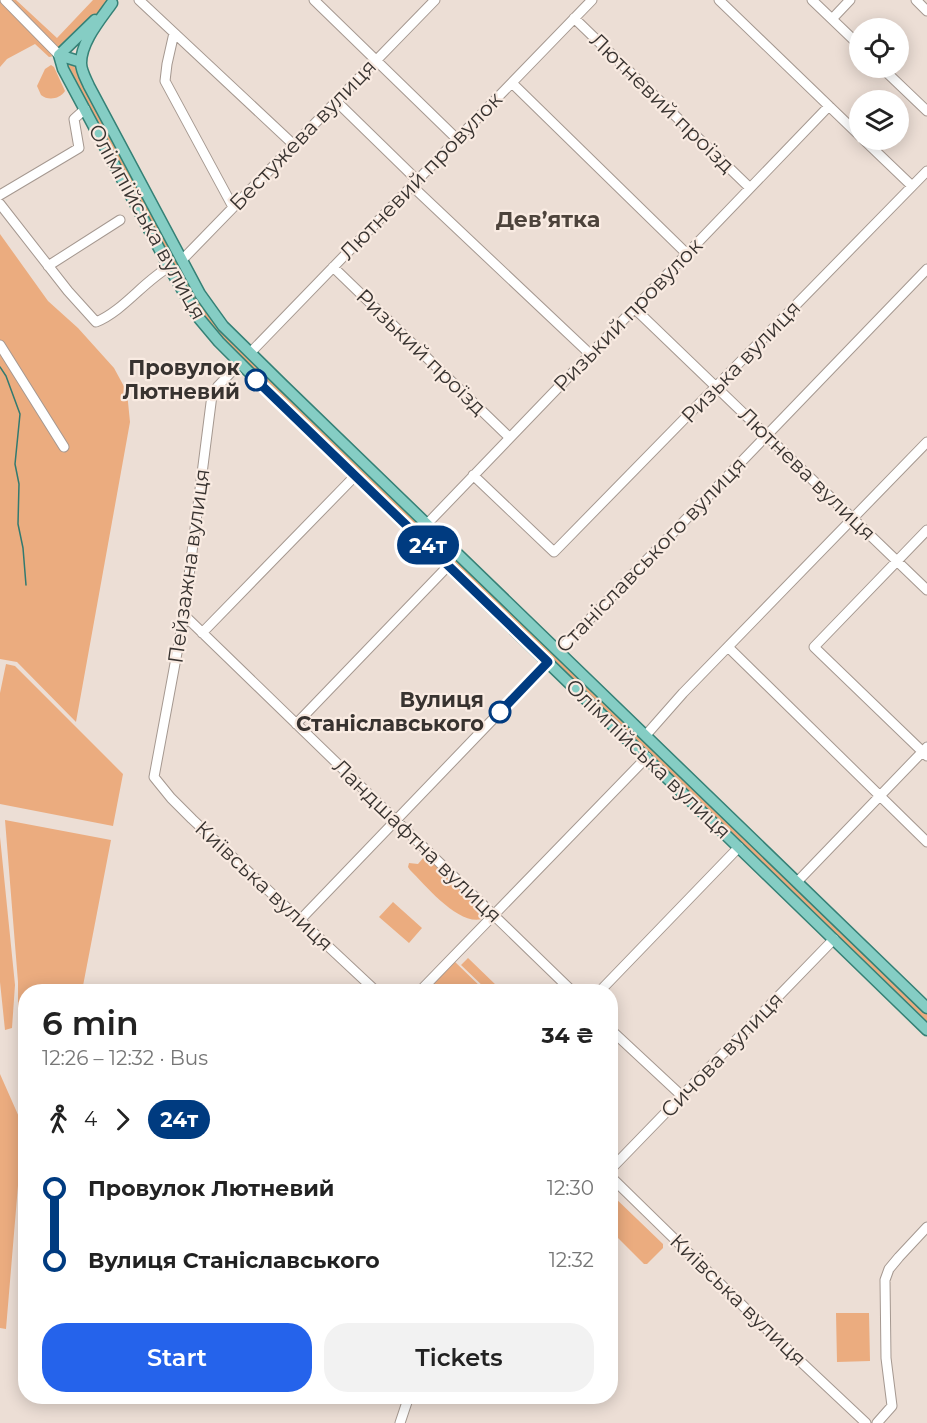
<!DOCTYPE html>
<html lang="en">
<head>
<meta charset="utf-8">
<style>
	:root { --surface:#fff; --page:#f2f2f2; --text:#222; --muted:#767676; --accent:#2563eb }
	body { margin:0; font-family:Montserrat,sans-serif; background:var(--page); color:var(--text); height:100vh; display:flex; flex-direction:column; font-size:22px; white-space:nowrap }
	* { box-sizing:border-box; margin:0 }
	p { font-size:20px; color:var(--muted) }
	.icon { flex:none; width:33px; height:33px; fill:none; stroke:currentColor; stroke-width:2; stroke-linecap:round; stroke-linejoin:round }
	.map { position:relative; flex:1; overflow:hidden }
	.panel { position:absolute; left:18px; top:984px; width:600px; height:420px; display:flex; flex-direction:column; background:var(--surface); border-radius:24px; box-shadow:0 3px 15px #0003 }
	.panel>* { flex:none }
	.badge { padding:0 12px; border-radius:20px; font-size:21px; line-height:39px }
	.buttons { position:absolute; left:849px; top:18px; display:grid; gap:12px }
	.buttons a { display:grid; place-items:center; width:60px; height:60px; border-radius:50%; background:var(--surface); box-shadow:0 3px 15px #0003; font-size:30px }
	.map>.badge { position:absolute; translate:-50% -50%; box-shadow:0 0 0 3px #fff }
	.legs { display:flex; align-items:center; gap:9px; height:66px; padding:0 24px; font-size:20px }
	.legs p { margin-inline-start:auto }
	.summary { display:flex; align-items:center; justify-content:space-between; height:102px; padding:0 24px }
	h1 { font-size:33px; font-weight:600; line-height:45px }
	.primary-button { display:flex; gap:12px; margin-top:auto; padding:12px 24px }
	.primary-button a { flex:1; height:69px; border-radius:24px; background:var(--accent); color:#fff; font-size:24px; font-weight:600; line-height:69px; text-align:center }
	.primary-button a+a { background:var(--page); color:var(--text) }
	ul { padding:0 24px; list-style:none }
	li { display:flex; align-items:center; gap:21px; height:72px; font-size:22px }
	li i { display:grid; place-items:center; width:9px; height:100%; margin:0 8px; background:currentColor }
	li i::after { content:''; width:15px; height:15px; margin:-8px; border:4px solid; border-radius:50%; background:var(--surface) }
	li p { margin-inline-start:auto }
	li:first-child i { background:linear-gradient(#0000 50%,currentColor 0) }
	li:last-child i { background:linear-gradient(currentColor 50%,#0000 0) }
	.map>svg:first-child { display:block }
</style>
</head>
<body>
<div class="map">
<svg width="927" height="1423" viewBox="0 0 927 1423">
	<rect width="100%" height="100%" fill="#ecded5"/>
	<path fill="#ebac7f" d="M0,0h16l41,38 36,-38h22l-56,55 22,7 130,248 716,698v22l-719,-699 -149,-276 -10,2 -14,-13 -28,15 -7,8z
		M51,65l3,2 11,24c-5,8 -17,10 -24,4l-4,-9 8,-17z
		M0,234l48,67 30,27 36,40 13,24 3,30 -54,300 -59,-60 -17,-3z
		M6,664l9,2 108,108 -10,52 -113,-22v-111z
		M5,820l106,20 -29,151 -56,1 -1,74 -7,-41v-43z
		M0,837l15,148 -3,43 -7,2 -5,-48z
		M424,857h3l53,52 4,7 -2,3c-23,7 -56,-33 -72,-49l-2,-3 1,-4 9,1z
		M393,902l29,26 -13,15 -30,-26z
		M468,958l29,28 -5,5h-4l-27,-26z
		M453,960l32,31 -63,1z
		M0,1074l23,52 -17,203 -6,-1z
		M611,1194l52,50v4l-16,16h-3l-33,-33z
		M836,1313h33l1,48 -33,1z"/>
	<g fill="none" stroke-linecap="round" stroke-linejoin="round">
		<path stroke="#327a70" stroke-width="1.5" d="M0,367l6,9 14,38 -5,50 4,20 -1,40 5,24 3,37"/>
		<defs>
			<path id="minor" d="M5,0l54,55
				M139,0l155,145
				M314,0l143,139
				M719,0l141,136
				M812,0l48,46
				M916,0l11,11
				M574,18l176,170
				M832,19l18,-19
				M174,33l-7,31 -2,17 68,126
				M882,68l45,43
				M512,83l175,171
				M336,101l81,79
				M864,140l48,46
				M412,186l178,168
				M0,195l79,-47 -5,-29 11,-10
				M0,204l68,87 28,31c27,-11 47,-40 73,-55
				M182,260l253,-260
				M48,266l72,-46
				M333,267l176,170
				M634,308l293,282
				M0,345l64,102
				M251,352l341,-352
				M240,363l-22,23 -6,9 -28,220 -30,162 17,21 21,21 185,173
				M473,475l81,77 373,-381
				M427,524l402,-418
				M927,530l-113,117 113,109
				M184,615l389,377
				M202,633l153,-157
				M728,647l199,195
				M559,651l368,-382
				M296,724l153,-159
				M646,735l37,-42 244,-251
				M797,882l130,-135
				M301,919l247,-257
				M419,992l228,-235
				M599,992l140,-145
				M610,1029l72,67
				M610,1170l224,-231
				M610,1176l173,169 83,78
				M400,1423l9,-27
				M877,1423l15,-17 -6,-48 -1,-78 4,-11 10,-12 28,-30"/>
			<path id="major" d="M112,3c-12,17 -31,39 -31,60 0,8 5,16 8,23l111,208 23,32 61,60 643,622
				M59,55l4,14 106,198 29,50 21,25 57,57 651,631
				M59,55l36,-35
				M59,55l22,7"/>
		</defs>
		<use href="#minor" stroke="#a59890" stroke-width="11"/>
		<use href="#major" stroke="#358176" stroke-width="13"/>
		<use href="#minor" stroke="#fff" stroke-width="9"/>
		<use href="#major" stroke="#85cdc4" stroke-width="10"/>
	</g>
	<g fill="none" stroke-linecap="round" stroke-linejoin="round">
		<defs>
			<path id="line-1" d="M256,380l292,282 -48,50"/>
		</defs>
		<use href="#line-1" stroke="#fff" stroke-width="14"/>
		<use href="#line-1" stroke="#003b80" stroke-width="9"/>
	</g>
	<g fill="#fff" stroke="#003b80" stroke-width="3">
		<circle cx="256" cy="380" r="10"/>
		<circle cx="500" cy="712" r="10"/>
	</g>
	<g text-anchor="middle" stroke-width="4.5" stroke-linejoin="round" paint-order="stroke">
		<g font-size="21" fill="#383330" stroke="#f9ebe2">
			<text transform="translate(662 103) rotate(44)" y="7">Лютневий проїзд</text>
			<text transform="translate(303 135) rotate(-46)" y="7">Бестужева вулиця</text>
			<text transform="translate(421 176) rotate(-46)" y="7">Лютневий провулок</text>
			<text transform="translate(147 222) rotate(61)" y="7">Олімпійська вулиця</text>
			<text transform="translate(628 315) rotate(-46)" y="7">Ризький провулок</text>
			<text transform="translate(421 352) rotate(44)" y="7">Ризький проїзд</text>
			<text transform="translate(741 362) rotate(-46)" y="7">Ризька вулиця</text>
			<text transform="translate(807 474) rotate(44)" y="7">Лютнева вулиця</text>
			<text transform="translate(651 555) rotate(-46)" y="7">Станіславського вулиця</text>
			<text transform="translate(189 566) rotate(-82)" y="7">Пейзажна вулиця</text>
			<text transform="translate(648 759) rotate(44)" y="7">Олімпійська вулиця</text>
			<text transform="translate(417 841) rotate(44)" y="7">Ландшафтна вулиця</text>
			<text transform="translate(264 886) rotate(43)" y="7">Київська вулиця</text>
			<text transform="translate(722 1055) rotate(-46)" y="7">Сичова вулиця</text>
			<text transform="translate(738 1300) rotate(44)" y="7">Київська вулиця</text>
		</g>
		<g font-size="21" font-weight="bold" fill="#383330" stroke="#f9ebe2" text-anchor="end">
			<text x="240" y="375">Провулок<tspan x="240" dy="24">Лютневий</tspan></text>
			<text x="484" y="707">Вулиця<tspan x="484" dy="24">Станіславського</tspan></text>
		</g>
		<g font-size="22" font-weight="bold" fill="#4d433b" stroke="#f9ebe2">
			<text x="548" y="227">Дев’ятка</text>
		</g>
	</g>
</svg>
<div class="buttons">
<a><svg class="icon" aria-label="locate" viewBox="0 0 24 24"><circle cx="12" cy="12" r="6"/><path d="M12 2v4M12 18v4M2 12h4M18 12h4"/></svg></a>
<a><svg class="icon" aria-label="layers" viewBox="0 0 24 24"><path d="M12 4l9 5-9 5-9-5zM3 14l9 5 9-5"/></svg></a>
</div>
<b class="badge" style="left:428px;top:545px;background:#003b80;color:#fff">24т</b>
<section class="panel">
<div class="summary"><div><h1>6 min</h1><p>12:26 – 12:32 · Bus</p></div><b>34 ₴</b></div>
<div class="legs"><svg class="icon" aria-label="walk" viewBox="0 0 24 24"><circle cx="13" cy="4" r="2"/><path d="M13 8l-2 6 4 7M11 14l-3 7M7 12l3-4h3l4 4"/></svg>4<svg class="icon" aria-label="forward" viewBox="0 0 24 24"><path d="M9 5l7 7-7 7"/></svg><b class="badge" style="background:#003b80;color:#fff">24т</b></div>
<ul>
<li><i style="color:#003b80"></i><b>Провулок Лютневий</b><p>12:30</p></li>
<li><i style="color:#003b80"></i><b>Вулиця Станіславського</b><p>12:32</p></li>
</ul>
<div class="primary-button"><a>Start</a><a>Tickets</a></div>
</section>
</div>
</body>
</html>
